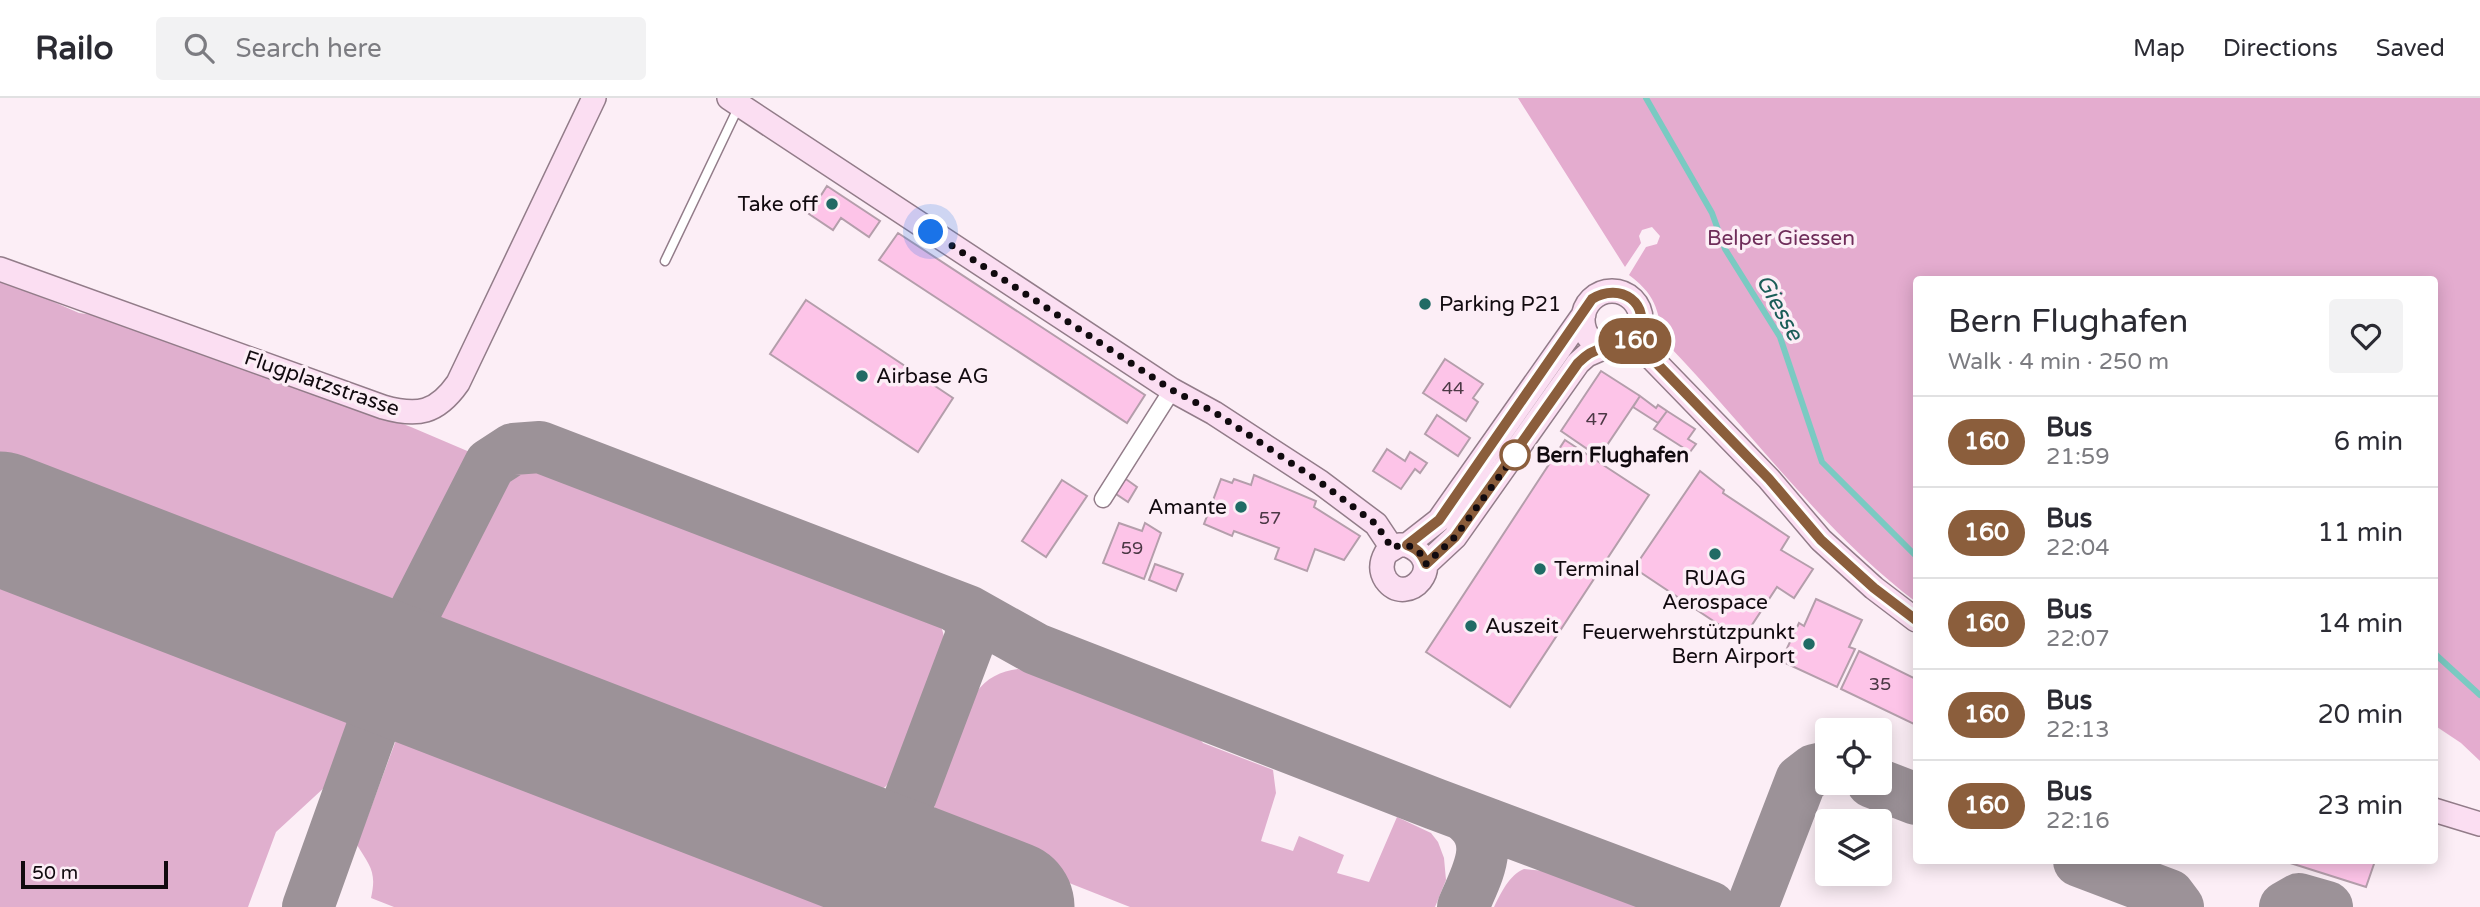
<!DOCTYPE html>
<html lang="en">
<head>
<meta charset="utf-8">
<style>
	:root { --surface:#fff; --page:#f2f2f3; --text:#2b2b33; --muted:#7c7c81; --line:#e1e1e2 }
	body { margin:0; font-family:"Varela Round",sans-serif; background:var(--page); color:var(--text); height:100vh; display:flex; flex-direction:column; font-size:26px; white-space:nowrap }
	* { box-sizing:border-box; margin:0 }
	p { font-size:23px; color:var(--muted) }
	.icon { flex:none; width:38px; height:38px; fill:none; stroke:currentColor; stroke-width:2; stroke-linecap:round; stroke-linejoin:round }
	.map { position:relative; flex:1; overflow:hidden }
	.sheet { position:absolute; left:1913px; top:178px; width:525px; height:588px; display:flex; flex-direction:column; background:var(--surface); border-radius:7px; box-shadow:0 4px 18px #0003 }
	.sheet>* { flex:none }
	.badge { padding:0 14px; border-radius:23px; font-size:24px; line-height:46px }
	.buttons { position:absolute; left:1815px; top:620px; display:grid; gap:14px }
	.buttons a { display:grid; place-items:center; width:77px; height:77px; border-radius:7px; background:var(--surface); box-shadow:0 4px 18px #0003; font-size:35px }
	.scale { position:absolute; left:21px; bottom:18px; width:147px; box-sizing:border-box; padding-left:7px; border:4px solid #110a0f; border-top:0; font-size:19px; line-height:24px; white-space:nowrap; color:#110a0f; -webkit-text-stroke:5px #fceef6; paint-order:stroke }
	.you { position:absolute; width:35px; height:35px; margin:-18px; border:5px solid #fff; border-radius:50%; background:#1a73e8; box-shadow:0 0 0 10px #1a73e833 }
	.map>.badge { position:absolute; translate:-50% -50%; box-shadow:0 0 0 4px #fff }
	.round { display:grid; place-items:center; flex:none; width:74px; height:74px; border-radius:7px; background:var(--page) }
	.overview { display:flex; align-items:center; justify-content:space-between; height:119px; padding:0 35px }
	h1 { font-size:33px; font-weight:600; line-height:52px }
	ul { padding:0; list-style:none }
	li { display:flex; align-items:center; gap:21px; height:91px; padding:0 35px; border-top:2px solid var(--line) }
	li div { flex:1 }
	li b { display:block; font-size:26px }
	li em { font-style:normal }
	li .badge { min-width:77px; font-weight:700; text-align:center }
	header { display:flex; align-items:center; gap:42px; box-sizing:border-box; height:98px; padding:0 35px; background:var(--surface); border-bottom:2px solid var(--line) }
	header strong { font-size:33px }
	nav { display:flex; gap:38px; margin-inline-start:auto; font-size:24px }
	.search { width:490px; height:63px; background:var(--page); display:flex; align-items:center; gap:18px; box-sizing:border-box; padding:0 24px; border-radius:7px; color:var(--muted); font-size:26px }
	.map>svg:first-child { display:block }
</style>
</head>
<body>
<header>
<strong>Railo</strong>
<div class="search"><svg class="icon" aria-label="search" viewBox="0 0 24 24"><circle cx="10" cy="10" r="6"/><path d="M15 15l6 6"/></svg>Search here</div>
<nav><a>Map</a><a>Directions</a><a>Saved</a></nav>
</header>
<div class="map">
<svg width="2480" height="809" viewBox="0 0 2480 809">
	<rect width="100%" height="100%" fill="#fceef6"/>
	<path fill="#e0afce" d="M0,178l26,9 21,14 32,14 37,5 295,109 61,26 -75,152 -13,8 -25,-3 -359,-139z
		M531,361h7l110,39 280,110c11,10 18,25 16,40 -10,28 -41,124 -59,139 -16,12 -33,11 -51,7l-359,-139 -16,-8 -18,-22 -3,-11 5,-25 51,-105 18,-19z
		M0,471l367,141 -41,76 -50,46 -28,75h-248z
		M1018,571l12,3 167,64 6,7 70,27 3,23 -15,48 32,10 6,-15 45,19 -7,18 32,9 28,-65 34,16 7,9 6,16 2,22 -11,27h-305l-180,-71 -12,-13 -4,-20 42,-110c10,-15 25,-22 42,-24z
		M402,626l475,183h-483l-23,-9c6,-26 -1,-32 -14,-53z
		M1524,771l20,2 94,36h-144c7,-14 15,-32 30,-38z"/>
	<path fill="#e4accf" d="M1518,0h962v663l-19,-18 -27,-18v-445h-518v322c-96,-73 -165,-171 -248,-257 -14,-33 -6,-45 -39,-70l17,-28 11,-3 3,-8 -8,-9 -10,3 -3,6 2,7 -16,24z"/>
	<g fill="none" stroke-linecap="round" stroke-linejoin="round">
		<path stroke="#7acac2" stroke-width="6" d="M1646,0l66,115 13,36 55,88 42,125 94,94
			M2434,555l46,42"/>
		<path stroke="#9c9298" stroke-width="52" d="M412,519c-8,41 13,62 48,76
			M304,537c44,14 79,29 108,-18l78,-153 23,-15 27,-2 428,164 68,38 399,155 275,103
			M1872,684l44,17
			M908,705c-16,36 14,66 43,82
			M1463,717c36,25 13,60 0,92
			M829,740c43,6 56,2 79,-35l62,-164c3,-15 -1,-25 -14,-32
			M2079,763l90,34 9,12
			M308,809l104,-290
			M1752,809l49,-127 13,-10 13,-3
			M2285,809l14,-8 28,8"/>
		<path stroke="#9c9298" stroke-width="133" d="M0,420l1008,389"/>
	</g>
	<path fill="#fdc4e8" stroke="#b49eab" stroke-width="2" d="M827,88l53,35 -11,16 -28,-19 -8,12 -24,-16z
		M898,135l247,162 -18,28 -248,-163z
		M806,202l147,98 -35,54 -148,-98z
		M1445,261l38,25 -10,14 5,4 -12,19 -43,-28z
		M1601,273l39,25 -41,61 -38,-26z
		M1640,298l16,12 2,-3 9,6 -9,12 -25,-16z
		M1667,313l28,18 -7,10 8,5 -6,8 -36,-23z
		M1437,317l33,23 -12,18 -33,-22z
		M1565,342l84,55 -139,212 -84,-55z
		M1387,351l18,12 5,-9 17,11 -7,10 -5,-4 -14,20 -28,-18z
		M1700,373l24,19 -1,3 66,44 -8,13 32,19 -19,29 -17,-11 -35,53 -108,-72z
		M1254,377l62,26 -2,6 46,29 -16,24 -29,-11 -8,22 -32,-12 4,-11 -45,-17 -2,5 -28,-12 17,-45 11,4 2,-4 17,6z
		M1123,379l14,10 -9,15 -15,-10z
		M1062,382l25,16 -41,61 -24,-16z
		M1119,425l23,8 3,-8 16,10 -17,46 -41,-16z
		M1155,466l28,10 -7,17 -27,-11z
		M1816,501l46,21 -13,27 6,2 -18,38 -56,-26 18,-38 5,3z
		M1859,553l57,28v46l-75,-36z
		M2284,763h91l-9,26z"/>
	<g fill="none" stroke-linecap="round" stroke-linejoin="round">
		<defs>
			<path id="lane" d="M665,163l73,-153"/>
			<path id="street" d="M1103,401l69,-109"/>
			<path id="secondary" d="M729,0l443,292 42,23 106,69 56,42 16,24
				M0,171l383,138c35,10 54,6 75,-24l136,-285
				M1583 222a29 29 0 1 1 58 0a29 29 0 1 1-58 0Z
				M1634,242l135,139 52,61 53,48 42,32
				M1407,447c43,18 0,64 -21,35 -6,-9 -5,-18 0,-27l13,-8h8l32,-25 145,-206
				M1426,466l29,-27 123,-174 9,-8 16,-7
				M2434,712l46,14"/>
		</defs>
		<use href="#lane" stroke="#927c89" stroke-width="11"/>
		<use href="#street" stroke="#927c89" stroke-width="19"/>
		<use href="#secondary" stroke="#927c89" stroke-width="26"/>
		<use href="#lane" stroke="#fff" stroke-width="8"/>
		<use href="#street" stroke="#fff" stroke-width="16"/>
		<use href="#secondary" stroke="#fbdef2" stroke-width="23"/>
	</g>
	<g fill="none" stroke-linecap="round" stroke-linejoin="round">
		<defs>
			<path id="line" d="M1637,237c16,-31 -17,-54 -45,-36l-153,221 -32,25c11,4 15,9 19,19l29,-27 123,-174c6,-6 15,-13 24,-14 13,-3 21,1 32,-9l135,139 52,61 53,48 42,32"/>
		</defs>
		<use href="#line" stroke="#fff" stroke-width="16"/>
		<use href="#line" stroke="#8b5e3c" stroke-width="10"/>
		<path stroke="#110a0f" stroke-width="7" stroke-dasharray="0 12.6" d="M931,134l241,158 42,22 106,70 56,42 16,24c16,-7 28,0 34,16l29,-27 60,-82"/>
	</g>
	<g fill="#206b65" stroke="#fceef6" stroke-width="2.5">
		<circle cx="832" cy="106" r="7"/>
		<circle cx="1425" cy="206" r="7"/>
		<circle cx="862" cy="278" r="7"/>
		<circle cx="1241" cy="409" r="7"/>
		<circle cx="1715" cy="456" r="7"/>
		<circle cx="1540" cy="471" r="7"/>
		<circle cx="1471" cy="528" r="7"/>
		<circle cx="1809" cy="546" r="7"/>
	</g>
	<circle fill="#fff" stroke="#8b5e3c" stroke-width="3.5" cx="1515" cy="357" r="14"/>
	<g text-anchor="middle" stroke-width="7" stroke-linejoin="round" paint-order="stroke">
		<g font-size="18" fill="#4c3845">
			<text x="1453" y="296">44</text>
			<text x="1597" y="327">47</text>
			<text x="1270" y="426">57</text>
			<text x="1132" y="456">59</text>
			<text x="1880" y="592">35</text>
		</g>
		<g font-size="21" fill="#110a0f" stroke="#fceef6" text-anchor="start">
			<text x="818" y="113" text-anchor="end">Take off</text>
			<text x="1439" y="213">Parking P21</text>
			<text x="876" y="285">Airbase AG</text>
			<text x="1227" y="416" text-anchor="end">Amante</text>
			<text x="1554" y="478">Terminal</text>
			<text x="1715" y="487" text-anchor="middle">RUAG<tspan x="1715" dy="24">Aerospace</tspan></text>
			<text x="1485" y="535">Auszeit</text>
			<text x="1795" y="541" text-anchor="end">Feuerwehrstützpunkt<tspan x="1795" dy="24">Bern Airport</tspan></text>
		</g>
		<g font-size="21" fill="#6f2d5a" stroke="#fceef6">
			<text x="1781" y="147">Belper Giessen</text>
		</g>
		<g font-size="21" fill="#110a0f" stroke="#fceef6">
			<text transform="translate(322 285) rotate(19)" y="7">Flugplatzstrasse</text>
		</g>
		<g font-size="21" font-weight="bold" fill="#110a0f" stroke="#fceef6" text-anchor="start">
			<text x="1536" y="364">Bern Flughafen</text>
		</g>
		<g font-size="23" font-style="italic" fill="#1b5d58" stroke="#fceef6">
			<text transform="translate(1780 209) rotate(61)" y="8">Giesse</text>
		</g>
	</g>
</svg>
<div class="buttons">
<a><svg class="icon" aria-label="locate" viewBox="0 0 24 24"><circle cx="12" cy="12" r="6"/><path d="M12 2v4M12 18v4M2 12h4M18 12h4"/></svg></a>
<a><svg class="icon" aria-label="layers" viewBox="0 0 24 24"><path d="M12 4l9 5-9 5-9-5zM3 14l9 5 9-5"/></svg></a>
</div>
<div class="scale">50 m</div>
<div class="you" style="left:931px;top:134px"></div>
<b class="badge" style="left:1635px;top:243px;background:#8b5e3c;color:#fff">160</b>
<section class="sheet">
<div class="overview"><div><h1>Bern Flughafen</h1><p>Walk · 4 min · 250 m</p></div><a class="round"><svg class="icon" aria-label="heart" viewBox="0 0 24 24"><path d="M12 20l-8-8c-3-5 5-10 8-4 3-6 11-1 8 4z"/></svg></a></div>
<ul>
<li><span class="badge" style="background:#8b5e3c;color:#fff">160</span><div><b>Bus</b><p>21:59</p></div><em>6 min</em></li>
<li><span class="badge" style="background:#8b5e3c;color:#fff">160</span><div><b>Bus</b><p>22:04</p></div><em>11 min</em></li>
<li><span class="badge" style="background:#8b5e3c;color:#fff">160</span><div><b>Bus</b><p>22:07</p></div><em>14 min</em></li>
<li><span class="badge" style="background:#8b5e3c;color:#fff">160</span><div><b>Bus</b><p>22:13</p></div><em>20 min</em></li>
<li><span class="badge" style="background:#8b5e3c;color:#fff">160</span><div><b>Bus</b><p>22:16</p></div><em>23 min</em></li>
</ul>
</section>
</div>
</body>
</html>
